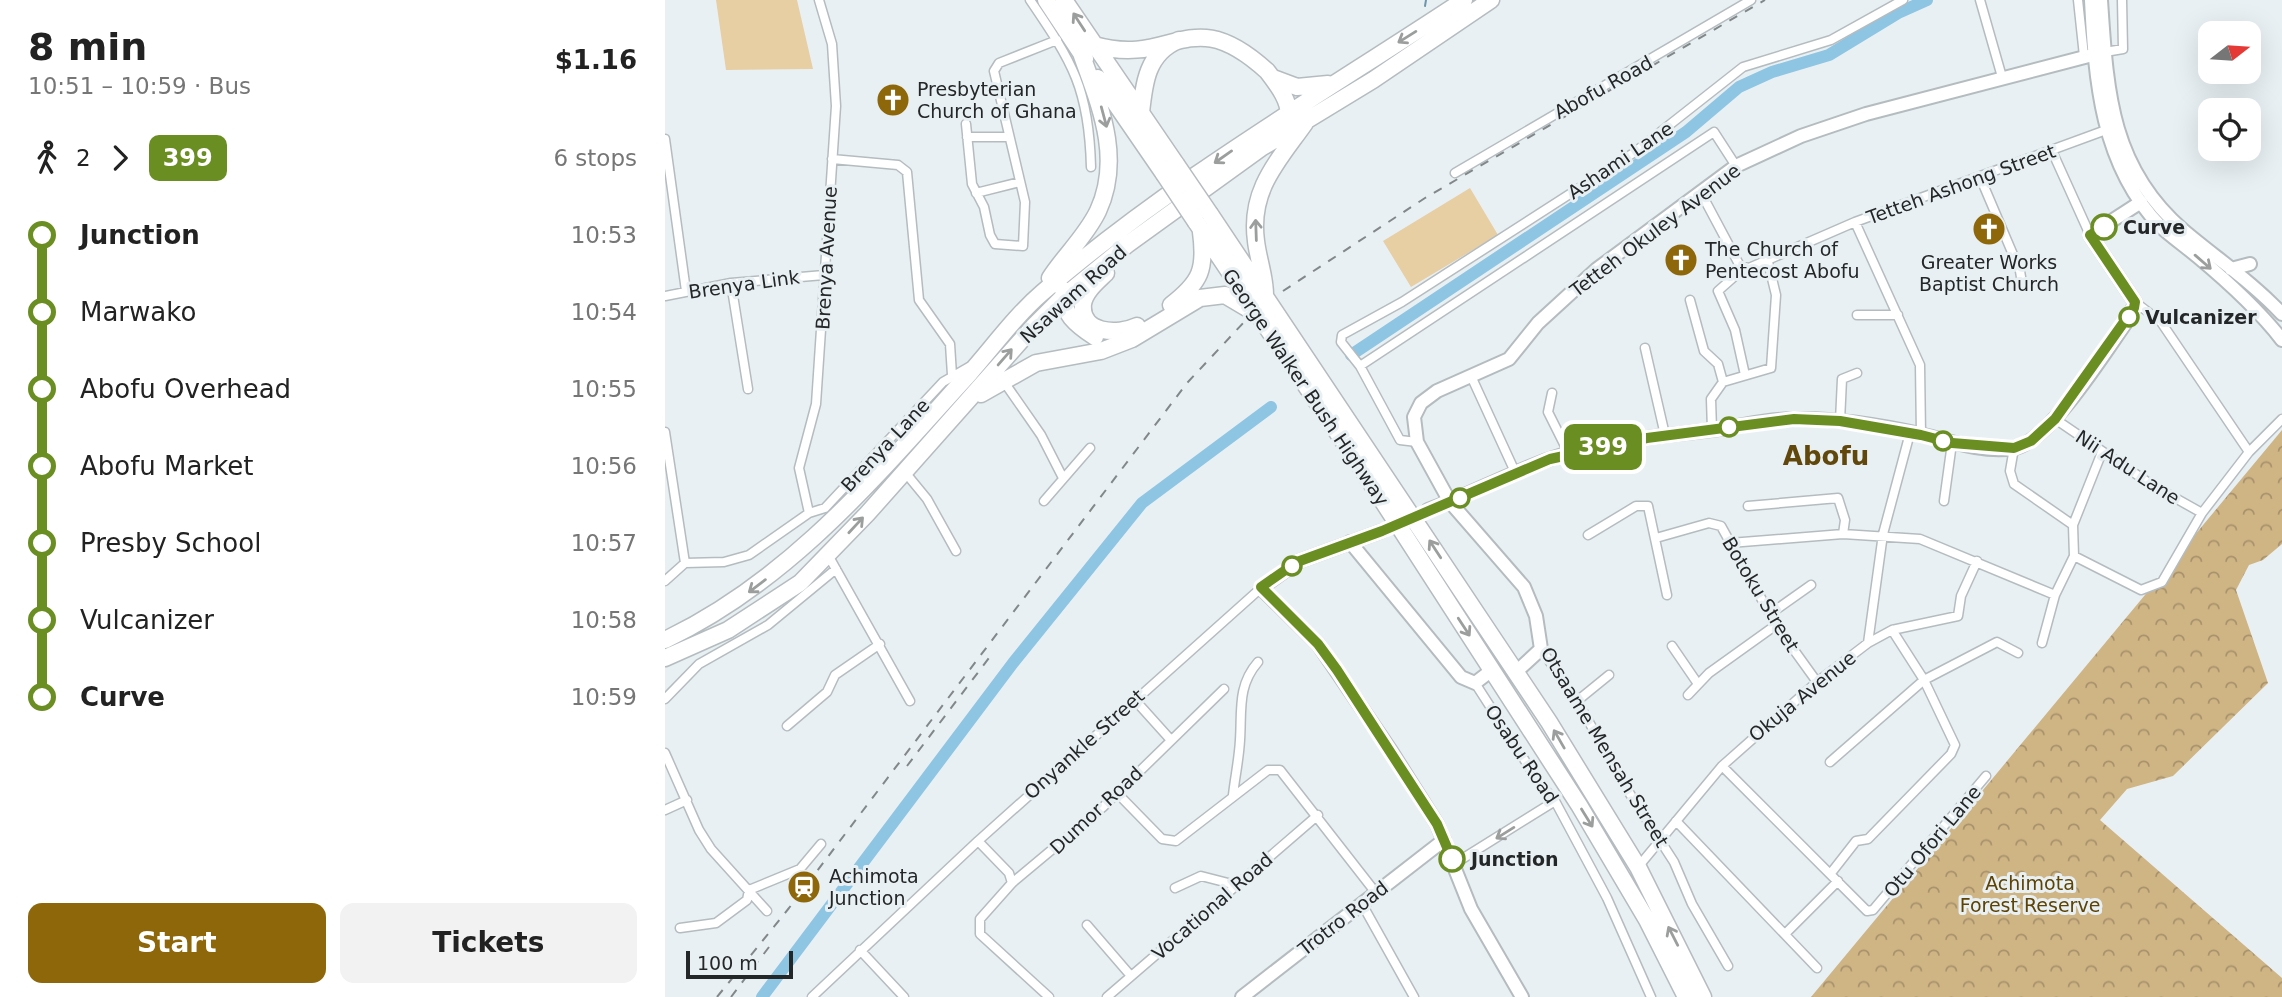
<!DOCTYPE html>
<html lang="en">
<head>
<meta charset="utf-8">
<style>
	:root { --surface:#fff; --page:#f2f2f2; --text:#222; --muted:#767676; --accent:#8e670a }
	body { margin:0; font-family:"DejaVu Sans",sans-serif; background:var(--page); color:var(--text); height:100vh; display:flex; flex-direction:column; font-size:26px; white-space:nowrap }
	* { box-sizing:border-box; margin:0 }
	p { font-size:23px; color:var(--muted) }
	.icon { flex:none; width:38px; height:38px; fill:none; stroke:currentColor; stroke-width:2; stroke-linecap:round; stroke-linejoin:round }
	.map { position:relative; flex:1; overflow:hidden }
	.panel { display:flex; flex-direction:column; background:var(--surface); width:665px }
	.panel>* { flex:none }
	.badge { padding:0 14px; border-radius:10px; font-size:24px; line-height:46px }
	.needle { width:46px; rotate:73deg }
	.buttons { position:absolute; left:1533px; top:21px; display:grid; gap:14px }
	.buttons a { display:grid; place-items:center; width:63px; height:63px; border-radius:14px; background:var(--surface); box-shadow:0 7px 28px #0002; font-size:35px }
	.scale { position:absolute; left:21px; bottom:18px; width:107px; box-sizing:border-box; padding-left:7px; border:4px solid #242728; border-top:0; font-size:19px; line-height:24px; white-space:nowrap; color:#242728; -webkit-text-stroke:5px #e8f0f4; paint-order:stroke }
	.map>.badge { position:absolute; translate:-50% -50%; box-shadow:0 0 0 4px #fff }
	.legs { display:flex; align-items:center; gap:10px; height:77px; padding:0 28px; font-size:23px }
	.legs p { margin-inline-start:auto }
	.summary { display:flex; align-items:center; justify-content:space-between; height:119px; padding:0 28px }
	h1 { font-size:38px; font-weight:700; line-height:52px }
	.cta { display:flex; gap:14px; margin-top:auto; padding:14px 28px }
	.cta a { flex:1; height:80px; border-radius:14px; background:var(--accent); color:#fff; font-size:28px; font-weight:700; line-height:80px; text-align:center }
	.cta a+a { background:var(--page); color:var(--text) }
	ul { padding:0 28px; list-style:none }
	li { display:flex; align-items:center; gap:24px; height:77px; font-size:26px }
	li i { display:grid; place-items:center; width:10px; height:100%; margin:0 9px; background:currentColor }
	li i::after { content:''; width:18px; height:18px; margin:-9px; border:5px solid; border-radius:50%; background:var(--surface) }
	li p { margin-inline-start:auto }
	li:first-child i { background:linear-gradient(#0000 50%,currentColor 0) }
	li:last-child i { background:linear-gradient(currentColor 50%,#0000 0) }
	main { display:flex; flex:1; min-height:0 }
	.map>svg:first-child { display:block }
</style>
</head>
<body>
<main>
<section class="panel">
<div class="summary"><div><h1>8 min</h1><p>10:51 – 10:59 · Bus</p></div><b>$1.16</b></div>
<div class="legs"><svg class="icon" aria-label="walk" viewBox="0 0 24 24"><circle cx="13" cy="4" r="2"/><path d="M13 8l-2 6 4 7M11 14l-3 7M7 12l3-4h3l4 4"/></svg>2<svg class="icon" aria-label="forward" viewBox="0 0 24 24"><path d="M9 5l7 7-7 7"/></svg><b class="badge" style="background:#6b8e23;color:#fff">399</b><p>6 stops</p></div>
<ul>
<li><i style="color:#6b8e23"></i><b>Junction</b><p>10:53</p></li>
<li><i style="color:#6b8e23"></i><span>Marwako</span><p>10:54</p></li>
<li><i style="color:#6b8e23"></i><span>Abofu Overhead</span><p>10:55</p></li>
<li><i style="color:#6b8e23"></i><span>Abofu Market</span><p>10:56</p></li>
<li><i style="color:#6b8e23"></i><span>Presby School</span><p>10:57</p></li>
<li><i style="color:#6b8e23"></i><span>Vulcanizer</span><p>10:58</p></li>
<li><i style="color:#6b8e23"></i><b>Curve</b><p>10:59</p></li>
</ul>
<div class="cta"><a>Start</a><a>Tickets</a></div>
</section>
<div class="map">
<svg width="1617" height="997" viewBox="0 0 1617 997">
	<defs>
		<pattern id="forest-crowns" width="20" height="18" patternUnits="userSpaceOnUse" patternTransform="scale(1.75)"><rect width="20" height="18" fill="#cfb484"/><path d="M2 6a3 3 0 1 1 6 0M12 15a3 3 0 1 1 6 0" fill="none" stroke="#a8926c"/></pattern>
	</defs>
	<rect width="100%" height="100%" fill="#e8f0f4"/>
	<path fill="url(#forest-crowns)" d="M1617,430v114l-19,16 -14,5 -13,25 32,93 -95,93 -46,13 -27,31 182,158v19h-471z"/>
	<path fill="#e7cea3" d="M51,0h81l16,69 -87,1z
		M805,188l28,47 -87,52 -28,-46z"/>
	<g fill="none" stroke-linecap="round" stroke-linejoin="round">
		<path stroke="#6e96aa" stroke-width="2" d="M760,6l1,-6"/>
		<path stroke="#8dc5e2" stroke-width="12" d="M686,355l335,-223 53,-45 33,-15 57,-17 69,-42 29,-13
			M97,997l251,-334 129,-160 129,-96"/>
		<defs>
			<path id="street" d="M365,0c43,63 59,89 61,167
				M1315,0l22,77
				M1413,0l6,56
				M1440,52l18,-3 -1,-49
				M301,124l6,60 12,23 6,28 5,9 28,2 2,-44 -31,-131 5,-8 58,-23
				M302,137h41
				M0,139l21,152
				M1387,151l38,84
				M167,159l66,6 9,7 12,128 31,44 2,31
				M790,173l296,-173
				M1315,177l40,94 2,12
				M1035,191l40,75 9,2 106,-46 251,-92
				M311,193l44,-11
				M1190,222l65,143 1,70
				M1079,268l-26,23 17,39 10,45
				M66,283l17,106
				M0,296l66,-13 93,-8
				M1025,300l14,51 14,13 5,18
				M1470,302l26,20 88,130
				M1192,315h41
				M980,348l20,87
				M695,366l354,-234 22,34
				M806,376l45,98
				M337,379l39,56 22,43
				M887,393l-4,19 21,42
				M1390,419l97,66 50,28
				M1175,421l2,-42 15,-6
				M1047,430l-1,-31 12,-17 48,-14 5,-73 -8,-33
				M0,432l20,131
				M752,442l-17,-2 -40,-74 -19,-24 1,-7 60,-33 233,-150 108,-85 88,-27 72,-40
				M1349,448l-4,23 4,13 59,41
				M239,471l23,28 29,52
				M379,501l46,-53
				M1279,501l8,-58
				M1083,506l90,-8 7,22 -2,14
				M144,513l-10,-45 17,-64 20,-298 -4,-62 -13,-44
				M923,535l48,-29h12l19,89
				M991,538l53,-15 12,3 55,99 41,57
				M1065,543l113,-9 77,5 135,56
				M163,555l82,146
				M1409,556l67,34 21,-8 40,-69 47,-61 33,-33
				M0,581l20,-18 39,-1 25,-7 60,-42 16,-5 118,-126 26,-15
				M1105,614l41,-29
				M1203,643l15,-109 27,-101
				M1377,643l13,-48 19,-39 -1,-31 29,-73
				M1007,646l26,38
				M876,649l36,52 53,93 44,68 18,42 36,62
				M810,683l65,101 15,17 52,97 44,99
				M1023,695l21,-22 67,-48
				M0,699l34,-35 69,-39 68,-56
				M469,699l36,40
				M912,701l32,-26
				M122,726l40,-34 8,-17 45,-31
				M0,753l34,77 12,19 56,62
				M1165,762l94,-82 73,-38 21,11
				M1057,766l145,145 6,-1 113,-134
				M452,793l45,46 14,2 92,-71h12l96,123
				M568,795c2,-18 6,-36 7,-55 2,-29 -3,-54 18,-78
				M0,810l22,-10
				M1011,821l141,147
				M313,841l31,32 3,10
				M789,864l101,-63
				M973,867l84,-101 95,-84 51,-39 24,-13 66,-14 3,-20 16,-35
				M1166,873l25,-32 12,-2 83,-85 4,-9 -31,-65 -32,-50
				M510,888l26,-12 35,9
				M697,904l52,93
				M422,925l44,51
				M15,928l36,-5 31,-23 2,-10 51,-21 21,-25
				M1121,933l52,-52
				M195,950l44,47
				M147,997l166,-156 283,-253
				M384,997l-69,-63v-15l32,-36 91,-76 121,-118
				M442,997l211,-182"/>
			<path id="secondary" d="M763,510c41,-15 80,-36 122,-51 51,-18 107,-22 161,-29 28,-3 55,-11 84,-11 42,-1 84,6 125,15 29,7 64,19 94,14 36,-6 95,-102 117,-133l4,-13 -45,-67 51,-33
				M717,531l-85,31 -36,26 57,56 73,107 46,73 34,85 51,88
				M685,542l111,135 14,6 17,-13
				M850,673l26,-24 -5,-33 -12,-29 -74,-85 -33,-60 -3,-25 7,-14 16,-12 72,-32 29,-36 59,-54 139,-103 65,-30 65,-22 238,-62
				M577,997l202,-157"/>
			<path id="primary" d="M1426,0c4,80 10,165 69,226 12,11 25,20 38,31 30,25 60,52 84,83
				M1436,0c6,90 9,167 82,230 33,28 69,52 99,84
				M1566,269l19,-5"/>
			<path id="highway" d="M381,0l39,59
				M399,0l112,164
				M429,45c81,23 95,-45 173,26 10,13 25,32 21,48
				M433,78l66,96
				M608,78l24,9 31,-3
				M476,113c3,-30 6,-60 38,-73
				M545,214l339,508 89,145 65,130
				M531,222l164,244 219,339 68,115 39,77
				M441,273c-8,8 -21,18 -23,31 -3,30 35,31 54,22
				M385,278c15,-23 36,-42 48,-67 25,-54 1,-107 -17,-158
				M399,290c-5,22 14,36 31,47
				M600,295c0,-19 -7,-36 -9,-54 -7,-51 22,-80 49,-118
				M506,305c30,-23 35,-36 30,-73
				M316,394l55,-31 65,-12 31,-12 68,-41 25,-3 27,16
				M0,640c126,-60 212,-165 304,-266 24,-27 46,-58 74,-82 130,-112 279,-198 421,-292
				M0,658l63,-28 72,-47 67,-69 166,-187 29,-29 66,-54 133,-96 112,-68 118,-80"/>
		</defs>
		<use href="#street" stroke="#b5bcc0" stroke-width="11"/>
		<use href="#secondary" stroke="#b5bcc0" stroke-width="16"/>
		<use href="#primary" stroke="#b5bcc0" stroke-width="16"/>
		<use href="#highway" stroke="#b5bcc0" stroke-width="19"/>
		<use href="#street" stroke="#fff" stroke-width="8"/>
		<use href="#secondary" stroke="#fff" stroke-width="12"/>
		<use href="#primary" stroke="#fff" stroke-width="12"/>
		<use href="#highway" stroke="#fff" stroke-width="16"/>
		<path stroke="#828789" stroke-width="2" stroke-dasharray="9 9" stroke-linecap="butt" d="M618,291l142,-93 340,-198
			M242,766l85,-112
			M52,997l72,-89 398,-525 59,-63
			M66,997l38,-50"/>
		<defs>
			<path id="highway-bridge" d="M511,164l34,50
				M499,174l32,48"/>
		</defs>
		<use href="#highway-bridge" stroke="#b5bcc0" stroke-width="19" stroke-linecap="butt"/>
		<use href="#highway-bridge" stroke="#fff" stroke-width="16"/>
	</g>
	<defs><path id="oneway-shaft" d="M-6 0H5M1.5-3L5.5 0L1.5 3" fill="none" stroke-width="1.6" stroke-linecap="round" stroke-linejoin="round" transform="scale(1.75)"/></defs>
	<g stroke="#9c9e9e">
		<use href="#oneway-shaft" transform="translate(414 22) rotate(-123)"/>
		<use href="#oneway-shaft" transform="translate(742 37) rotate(148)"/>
		<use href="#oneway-shaft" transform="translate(439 117) rotate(75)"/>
		<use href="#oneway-shaft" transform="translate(558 157) rotate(145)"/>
		<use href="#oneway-shaft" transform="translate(591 230) rotate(-92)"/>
		<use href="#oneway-shaft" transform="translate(1538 262) rotate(41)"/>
		<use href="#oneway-shaft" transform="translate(340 357) rotate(-49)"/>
		<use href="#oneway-shaft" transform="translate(191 525) rotate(-47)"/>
		<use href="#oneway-shaft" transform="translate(770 549) rotate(-123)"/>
		<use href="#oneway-shaft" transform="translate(92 586) rotate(143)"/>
		<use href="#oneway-shaft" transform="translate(799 627) rotate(57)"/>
		<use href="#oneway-shaft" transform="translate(894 739) rotate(-120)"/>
		<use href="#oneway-shaft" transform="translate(922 818) rotate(58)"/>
		<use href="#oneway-shaft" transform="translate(840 833) rotate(148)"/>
		<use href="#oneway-shaft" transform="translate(1008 936) rotate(-117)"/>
	</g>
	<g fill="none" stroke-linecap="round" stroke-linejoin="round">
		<defs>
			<path id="line-1" d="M787,859l-15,-35 -100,-154 -19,-26 -57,-57 36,-25 85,-31 168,-72 97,-21 147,-19 46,2 81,14 31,8 62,5 17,-7 24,-22 79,-111 1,-6 -45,-67 14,-8"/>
		</defs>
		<use href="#line-1" stroke="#fff" stroke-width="16"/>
		<use href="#line-1" stroke="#6b8e23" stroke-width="10"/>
	</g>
	<defs>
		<symbol id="church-disc" viewBox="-11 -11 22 22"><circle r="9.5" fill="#8e670a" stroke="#e8f0f4"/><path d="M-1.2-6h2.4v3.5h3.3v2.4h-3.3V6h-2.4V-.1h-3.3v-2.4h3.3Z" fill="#fff"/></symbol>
		<symbol id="station-disc" viewBox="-11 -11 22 22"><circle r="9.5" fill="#8e670a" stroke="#e8f0f4"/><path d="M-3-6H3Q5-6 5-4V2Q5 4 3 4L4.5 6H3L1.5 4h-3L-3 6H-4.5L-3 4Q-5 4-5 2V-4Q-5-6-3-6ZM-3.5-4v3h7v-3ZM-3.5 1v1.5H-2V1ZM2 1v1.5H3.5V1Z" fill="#fff"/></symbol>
	</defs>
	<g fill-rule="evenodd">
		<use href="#church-disc" x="209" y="81" width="38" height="38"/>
		<use href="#church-disc" x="1305" y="210" width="38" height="38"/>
		<use href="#church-disc" x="997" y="241" width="38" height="38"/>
		<use href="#station-disc" x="120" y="868" width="38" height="38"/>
	</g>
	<g fill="#fff" stroke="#6b8e23" stroke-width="3.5">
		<circle cx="1439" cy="227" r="12"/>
		<circle cx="1464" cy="317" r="9"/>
		<circle cx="1064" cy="427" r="9"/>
		<circle cx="1278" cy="441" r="9"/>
		<circle cx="795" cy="498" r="9"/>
		<circle cx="627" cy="566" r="9"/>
		<circle cx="787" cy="859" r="12"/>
	</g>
	<g text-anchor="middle" stroke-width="6" stroke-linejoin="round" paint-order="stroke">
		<g font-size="19" fill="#242728" stroke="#e8f0f4">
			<text transform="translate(938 87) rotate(-29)" y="7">Abofu Road</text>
			<text transform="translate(955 160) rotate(-34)" y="7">Ashami Lane</text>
			<text transform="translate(1296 184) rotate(-20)" y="7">Tetteh Ashong Street</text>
			<text transform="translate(990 230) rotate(-37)" y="7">Tetteh Okuley Avenue</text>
			<text transform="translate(161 258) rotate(-87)" y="7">Brenya Avenue</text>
			<text transform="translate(79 284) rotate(-8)" y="7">Brenya Link</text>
			<text transform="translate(408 294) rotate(-42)" y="7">Nsawam Road</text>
			<text transform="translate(641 387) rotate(56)" y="7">George Walker Bush Highway</text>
			<text transform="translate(220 445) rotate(-47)" y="7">Brenya Lane</text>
			<text transform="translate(1463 467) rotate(33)" y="7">Nii Adu Lane</text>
			<text transform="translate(1096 594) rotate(59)" y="7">Botoku Street</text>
			<text transform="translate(1137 696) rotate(-39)" y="7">Okuja Avenue</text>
			<text transform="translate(419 744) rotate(-42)" y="7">Onyankle Street</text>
			<text transform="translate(940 747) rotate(59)" y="7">Otsaame Mensah Street</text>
			<text transform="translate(857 754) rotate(56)" y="7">Osabu Road</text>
			<text transform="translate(431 810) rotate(-43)" y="7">Dumor Road</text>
			<text transform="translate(1267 841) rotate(-50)" y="7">Otu Ofori Lane</text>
			<text transform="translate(547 906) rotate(-41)" y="7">Vocational Road</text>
			<text transform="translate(678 918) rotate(-38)" y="7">Trotro Road</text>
		</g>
		<g font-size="19" fill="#242728" stroke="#e8f0f4" text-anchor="start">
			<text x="252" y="96">Presbyterian<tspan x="252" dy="22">Church of Ghana</tspan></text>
			<text x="1040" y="256">The Church of<tspan x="1040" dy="22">Pentecost Abofu</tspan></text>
			<text x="1324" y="269" text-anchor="middle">Greater Works<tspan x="1324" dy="22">Baptist Church</tspan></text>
			<text x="164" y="883">Achimota<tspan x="164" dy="22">Junction</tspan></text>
		</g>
		<g font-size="19" font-weight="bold" fill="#242728" stroke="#e8f0f4" text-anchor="start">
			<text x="1458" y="234">Curve</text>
			<text x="1480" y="324">Vulcanizer</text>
			<text x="806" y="866">Junction</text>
		</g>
		<g font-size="19" fill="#5d4202" stroke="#e8f0f4">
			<text x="1365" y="890">Achimota<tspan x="1365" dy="22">Forest Reserve</tspan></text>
		</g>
		<g font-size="26" font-weight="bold" fill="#61470b" stroke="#e8f0f4">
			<text x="1161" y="465">Abofu</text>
		</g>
	</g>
</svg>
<div class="buttons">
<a><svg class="needle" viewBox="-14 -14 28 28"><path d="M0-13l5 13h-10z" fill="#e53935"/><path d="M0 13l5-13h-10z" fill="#767676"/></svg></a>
<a><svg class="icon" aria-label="locate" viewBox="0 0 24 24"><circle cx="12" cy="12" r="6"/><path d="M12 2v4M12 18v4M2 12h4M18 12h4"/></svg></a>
</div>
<div class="scale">100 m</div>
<b class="badge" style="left:938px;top:447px;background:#6b8e23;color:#fff">399</b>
</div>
</main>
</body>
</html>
